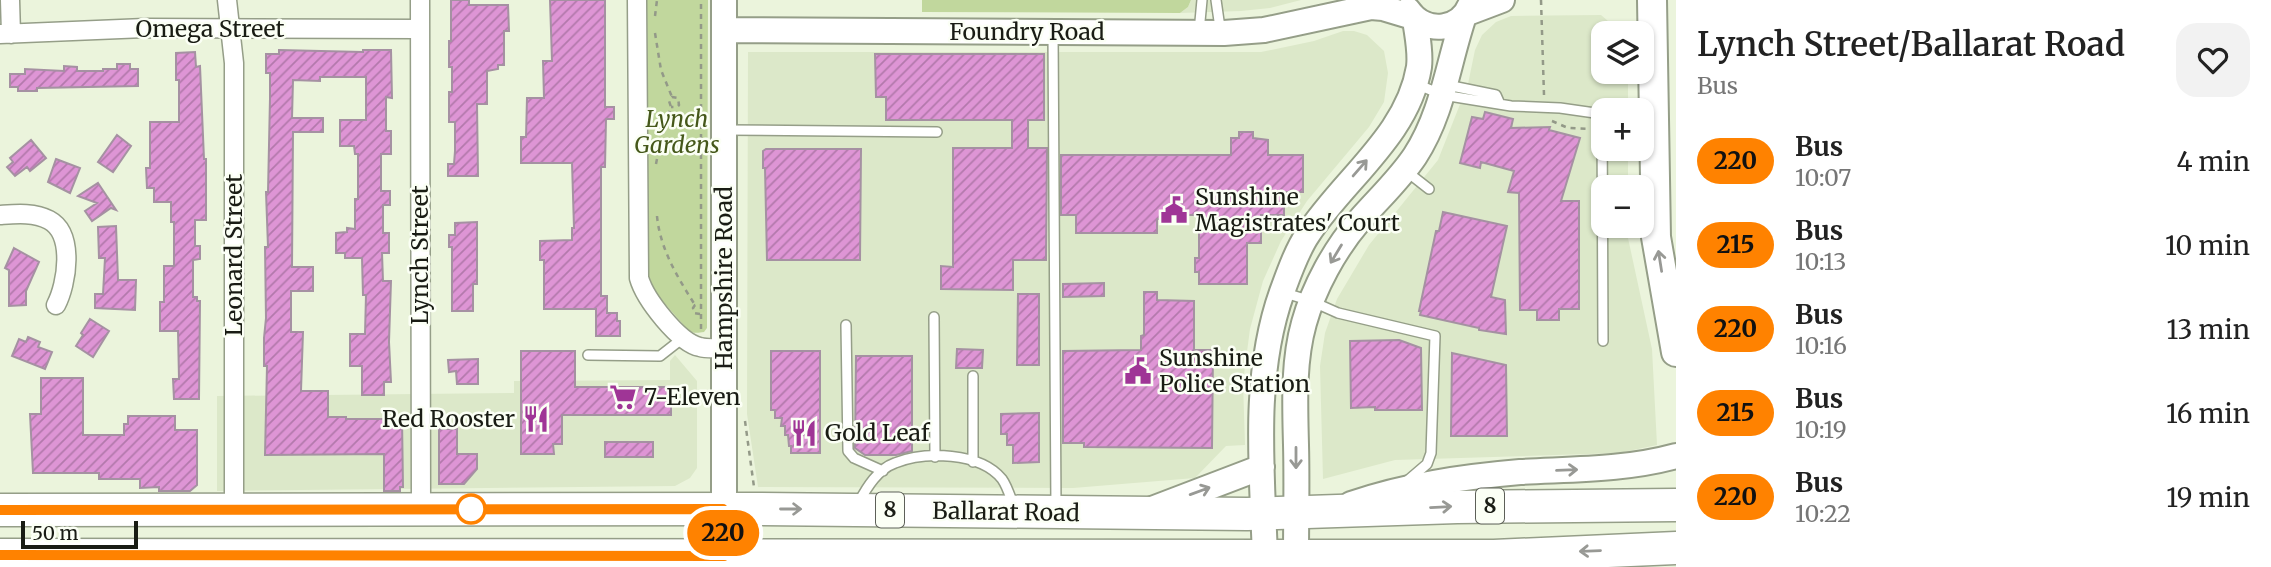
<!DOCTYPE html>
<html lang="en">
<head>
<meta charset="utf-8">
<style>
	:root { --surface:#fff; --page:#f2f2f2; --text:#222; --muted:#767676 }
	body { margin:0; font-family:Merriweather,serif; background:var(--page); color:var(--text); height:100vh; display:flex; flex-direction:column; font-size:26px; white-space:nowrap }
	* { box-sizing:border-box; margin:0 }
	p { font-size:23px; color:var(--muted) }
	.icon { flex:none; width:38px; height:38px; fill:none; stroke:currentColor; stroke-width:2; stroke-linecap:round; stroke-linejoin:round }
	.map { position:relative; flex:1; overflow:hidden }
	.drawer { display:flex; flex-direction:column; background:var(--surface); width:595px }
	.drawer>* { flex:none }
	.badge { padding:0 14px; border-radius:23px; font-size:24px; line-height:46px }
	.tools { position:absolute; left:1591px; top:21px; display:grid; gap:14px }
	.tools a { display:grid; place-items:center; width:63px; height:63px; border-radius:14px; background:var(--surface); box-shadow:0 2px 5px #0004; font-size:35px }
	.scale { position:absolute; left:21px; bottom:18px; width:117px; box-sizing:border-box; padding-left:7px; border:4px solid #191c14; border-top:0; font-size:19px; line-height:24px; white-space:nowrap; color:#191c14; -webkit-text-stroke:5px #fbfff5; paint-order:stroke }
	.map>.badge { position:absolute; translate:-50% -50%; box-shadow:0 0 0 4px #fff }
	.round { display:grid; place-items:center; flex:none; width:74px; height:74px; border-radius:21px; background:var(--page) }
	.headline { display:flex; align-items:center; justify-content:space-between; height:119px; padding:0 21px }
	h1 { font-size:33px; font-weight:600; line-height:52px }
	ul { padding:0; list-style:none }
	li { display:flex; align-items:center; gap:21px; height:84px; padding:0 21px }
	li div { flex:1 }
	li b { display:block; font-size:26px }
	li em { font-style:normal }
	li .badge { min-width:77px; font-weight:700; text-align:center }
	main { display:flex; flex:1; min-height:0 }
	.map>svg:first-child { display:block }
</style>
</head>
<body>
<main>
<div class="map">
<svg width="1676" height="567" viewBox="0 0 1676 567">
	<defs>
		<pattern id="building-hatch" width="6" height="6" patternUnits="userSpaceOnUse" patternTransform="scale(1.75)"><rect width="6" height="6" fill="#de95d5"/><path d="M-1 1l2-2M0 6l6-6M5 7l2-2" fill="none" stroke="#b379ac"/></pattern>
	</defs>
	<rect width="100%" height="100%" fill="#ebf4dc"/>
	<path fill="#dce8c9" d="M1191,0h110l-31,8 -29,3 -61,2 8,-6z
		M1601,15l21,18h-19v39h25v38h-25v39h25v38h-25v39h25v12l24,111 5,96 -38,8 -224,7 -72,19 -3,-113 5,-33 12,-34 32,-54 69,-85 30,-76 7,-34 7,-15 14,-13 15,-6z
		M1343,31h11l13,4 17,16 4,22 -4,29 -15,25 -62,74 -26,40 -18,40 -13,48 -7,53 2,63 -19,1 -31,32 -122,10 -315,-1 -11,-73 1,-362h513l53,-11z
		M675,355l22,26v87l-7,10 -15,8 -458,5v-95l297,-3v-12l156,-1v-19z"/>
	<path fill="#c1d79d" d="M647,0h61l-1,328 -3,4c-7,1 -11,2 -17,-3l-35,-40 -4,-13z
		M922,0h269l-3,7 -8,6 -258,-1z"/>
	<path fill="url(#building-hatch)" stroke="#a591a2" stroke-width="2" d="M451,0h18v5h39l1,26h-5v34h-6v4l-11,2v33h-10l1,72h-30v-12h6l1,-13v-29h-6v-30h3v-25h-3v-26h2z
		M550,0h55v107h9v12h-8l-1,48h-4v129h6v17h10v8h3v15h-24v-27h-52v-49h-4v-19l32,-1v-12h2l-2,-65h-51v-26h5l1,-39h17l-1,-37h9z
		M279,50l84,2v-2h28l1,48 -6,-1v34h5v23h-10v37h9v14h-7v28h6v20h-7l1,28h8l-2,61 2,40h-7v13h-22v-29h-12v-32h15l1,-39h-3l-1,-37h-17v-5h-9v-20l11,-1v-4l8,1v-30h3v-45h-3l-1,-8h-14v-26h26v-43h-46v4l-27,-1 -1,38h31v14h-30l-1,135h21v24h-22v41h12l-2,59h27v26h18v2h56l1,68h-3v4h-16v-37l-119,1 2,-89h-3v-28l2,-20 -1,-71h3l-2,-55h2l2,-94v-25h-4v-19h13z
		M195,52l1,15 4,-1 4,93h2v61h-11v26h5v13l-7,1v37h4v4h3l-1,98h-25l-1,-20h6l-1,-48h-18v-29h4v-36h10v-44h-3v-20h-17v-14h-7l-1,-20h4v-46h29v-42h-3v-27z
		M875,54h169v66h-16v28h19l-1,112h-33v30l-72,-1v-23l12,1v-119h59v-28h-126v-23h-10z
		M117,64h13v5h8v17l-101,2v3h-19v-4h-8v-13h15v-5l39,2v-5l13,1v4h26v-2h14z
		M1485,112l28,7 -2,9 39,-1 -1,3 31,8 -19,63h18v108h-20v11h-22v-10h-17l-1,-117 -11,-1 6,-21 -33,-9 -1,6 -20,-5 12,-46 11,2z
		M1239,132h14v6l15,2v15h35v37h-19v23h-23v28h-14v41h-48v-12h-4v-14h4v-43h-31v4h-11v14h-81v-18h-15v-60h170v-17h8z
		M117,135l14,11 -18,26 -15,-10z
		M31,140l15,18 -16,13 -3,-4 -12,9 -8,-9 6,-5 -3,-4z
		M766,149h95l-1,111h-93l-2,-92h-2v-17z
		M56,159l24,9 -10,25 -22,-11z
		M98,183l18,27 -5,-2 -19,13 -7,-10 12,-8 -19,-7z
		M1443,212l64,14 -16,71 14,3 1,34 -27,-4v-2l-59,-13 1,-4h-2l17,-80h3z
		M477,222v62h-4v27h-21v-64h-3v-12h6v-12z
		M116,226l2,54h18l-1,30 -40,-2v-14h8l2,-36h-6l-1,-31z
		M14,248l25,14 -13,29v14l-17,1v-36l-4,-2z
		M1104,283v13l-41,1v-13z
		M1144,292h13v8l37,1v49h19l-1,98 -128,-1v-4h-21v-92l78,-1v-14l3,-1z
		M1018,294h21v71h-22z
		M90,319l19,12 -16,26 -17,-11 7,-11 -2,-2z
		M28,337l12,5 -2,5 14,5 -7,17 -33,-13 7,-17 7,3z
		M1399,340l22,8 1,62h-47v-3l-24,1 -1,-67z
		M957,349l26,1 -1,18h-26z
		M521,351h54v36h96v28h-109v29h-9l1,10h-33z
		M771,351h49v102h-29v-7h-2l-1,-11h-3v-9h-4l1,-8h-7v-8h-4z
		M1452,353l54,12 1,71h-56z
		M856,356h56v95l-16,4h-31l-10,-7z
		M478,359v25h-21l-1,-13 -7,1 -1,-12z
		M41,378h42v57h41v-11h4v-8h47v14h22v55l-7,6h-31v-4l-19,1v-9h-41v-6h-66l-3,-59h11z
		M1039,413v49l-26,1v-18h-6v-11h-6v-20z
		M439,429h18v25h20v15l-13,15h-25z
		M605,442h48v15h-48z"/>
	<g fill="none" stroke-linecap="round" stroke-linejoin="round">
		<defs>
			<path id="lane" d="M1216,0l3,21 3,8
				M1199,32l3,-32
				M1053,33l3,476
				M1416,84l27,11 68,11 49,2 42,6 1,227
				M1447,85l49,10 4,9
				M726,130l211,2
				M1406,171l23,18
				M1282,292l29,9 27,12 97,23 -4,117 -4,11 -21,18
				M934,317l1,140
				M846,325l2,126 6,7 29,13
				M588,355l72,1 23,-18
				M973,376v86
				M859,502c8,-15 19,-33 36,-39 30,-12 85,-11 107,16 5,7 8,17 11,25"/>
			<path id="street" d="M10,0l1,34
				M227,0l7,63v447
				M420,0l1,509
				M637,0l2,278c6,21 40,65 61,69 7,2 16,1 23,1
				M0,34l145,-6 275,1
				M0,215c15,-1 34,-3 49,5 26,14 18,64 7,85"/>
			<path id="secondary" d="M1408,10c18,26 55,21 64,-10
				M1465,14l37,-14
				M725,30l499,3 40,-3 107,-23 12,1 30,9
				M1351,504c56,-19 111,-27 169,-32 53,-3 105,-2 156,-16
				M1152,509l110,-42
				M724,556v-556
				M1265,557c-3,-88 -13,-181 17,-265 7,-19 15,-42 26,-58 36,-55 100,-99 111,-167 2,-16 -2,-32 -4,-48
				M1296,557c0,-38 1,-75 0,-112 -1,-41 -3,-83 8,-122 10,-36 31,-74 55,-102 19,-22 40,-41 56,-65 28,-43 33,-93 49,-140"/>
			<path id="primary" d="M1652,0l4,237 20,115"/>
			<path id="highway" d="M0,510l761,-1 486,5 210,-7 219,-2
				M0,555l1424,1h70l182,-8"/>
		</defs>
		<use href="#lane" stroke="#959e88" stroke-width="12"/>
		<use href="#street" stroke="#959e88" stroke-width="21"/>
		<use href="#secondary" stroke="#959e88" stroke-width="28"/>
		<use href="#primary" stroke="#959e88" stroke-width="32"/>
		<use href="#highway" stroke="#959e88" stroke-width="35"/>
		<path stroke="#939988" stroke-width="2.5" stroke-dasharray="5 5" stroke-linecap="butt" d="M1541,0l3,95
			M655,16l2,-16
			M655,33l6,37 11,27
			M1552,121l16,7 21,1
			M656,164l7,-35 8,-22 -2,-6 3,-4 6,1 1,7 -2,2h-6
			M657,216c3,33 21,62 38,89
			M700,314l-6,-1 -1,-5 2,-3h6
			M701,329v-329
			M745,421l9,66"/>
		<use href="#lane" stroke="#fff" stroke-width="9"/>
		<use href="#street" stroke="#fff" stroke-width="18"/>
		<use href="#secondary" stroke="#fff" stroke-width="24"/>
		<use href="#primary" stroke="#fff" stroke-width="28"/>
		<use href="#highway" stroke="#fff" stroke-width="32"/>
	</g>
	<defs><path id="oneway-shaft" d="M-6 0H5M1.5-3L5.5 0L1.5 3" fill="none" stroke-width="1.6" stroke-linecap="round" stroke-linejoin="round" transform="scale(1.75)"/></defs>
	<g stroke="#989995">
		<use href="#oneway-shaft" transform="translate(1360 168) rotate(-49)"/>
		<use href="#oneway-shaft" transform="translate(1336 254) rotate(121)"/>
		<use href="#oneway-shaft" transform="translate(1660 261) rotate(-99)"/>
		<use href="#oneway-shaft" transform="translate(1296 458) rotate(90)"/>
		<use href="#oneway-shaft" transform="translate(1567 470) rotate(-2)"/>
		<use href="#oneway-shaft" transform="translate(1200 491) rotate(-20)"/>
		<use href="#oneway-shaft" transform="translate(1441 507) rotate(-3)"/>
		<use href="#oneway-shaft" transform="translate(791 509)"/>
		<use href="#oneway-shaft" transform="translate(1590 551) rotate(178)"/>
	</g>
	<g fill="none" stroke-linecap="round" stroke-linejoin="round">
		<defs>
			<path id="line" d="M0,510l723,-1 1,47 -724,-1"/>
		</defs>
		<use href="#line" stroke="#fff" stroke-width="16"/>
		<use href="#line" stroke="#ff8200" stroke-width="10"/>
	</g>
	<defs>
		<symbol id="civic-bare" viewBox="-9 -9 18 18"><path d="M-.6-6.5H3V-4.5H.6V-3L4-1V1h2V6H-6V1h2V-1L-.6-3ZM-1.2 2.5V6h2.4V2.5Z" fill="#9f3596" stroke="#fbfff5" stroke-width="2.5" paint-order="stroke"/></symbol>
		<symbol id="supermarket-bare" viewBox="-9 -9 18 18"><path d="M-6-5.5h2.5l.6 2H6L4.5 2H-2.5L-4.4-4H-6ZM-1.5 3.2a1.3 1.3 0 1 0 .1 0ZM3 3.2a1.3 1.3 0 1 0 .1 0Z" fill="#9f3596" stroke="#fbfff5" stroke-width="2.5" paint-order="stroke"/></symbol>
		<symbol id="restaurant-bare" viewBox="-9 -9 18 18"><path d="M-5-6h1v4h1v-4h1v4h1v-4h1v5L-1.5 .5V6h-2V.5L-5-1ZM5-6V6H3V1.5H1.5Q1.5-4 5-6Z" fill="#9f3596" stroke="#fbfff5" stroke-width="2.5" paint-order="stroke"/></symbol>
	</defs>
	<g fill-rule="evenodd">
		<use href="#civic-bare" x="1155" y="191" width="38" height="38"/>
		<use href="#civic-bare" x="1119" y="352" width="38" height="38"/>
		<use href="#supermarket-bare" x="604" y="378" width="38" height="38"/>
		<use href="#restaurant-bare" x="517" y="400" width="38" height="38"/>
		<use href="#restaurant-bare" x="785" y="414" width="38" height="38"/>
	</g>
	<circle fill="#fff" stroke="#ff8200" stroke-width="3.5" cx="471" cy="509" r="14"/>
	<g text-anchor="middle" stroke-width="5" stroke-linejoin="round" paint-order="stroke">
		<g fill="#fbfff5" stroke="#5d6058" stroke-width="2">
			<rect x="1476" y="488.5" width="28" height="35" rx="5"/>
			<rect x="876" y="492.5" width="28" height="35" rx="5"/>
		</g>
		<g font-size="21" font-weight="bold" fill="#191c14">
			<text x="1490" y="513">8</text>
			<text x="890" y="517">8</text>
		</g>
		<g font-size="23" fill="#191c14" stroke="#fbfff5">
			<text x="210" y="37">Omega Street</text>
			<text x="1027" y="40">Foundry Road</text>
			<text transform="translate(234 255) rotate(-90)" y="8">Leonard Street</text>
			<text transform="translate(420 255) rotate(-90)" y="8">Lynch Street</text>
			<text transform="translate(724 278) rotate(-90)" y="8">Hampshire Road</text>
			<text transform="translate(1006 512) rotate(1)" y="8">Ballarat Road</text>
		</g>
		<g font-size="23" font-style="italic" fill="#45581a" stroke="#fbfff5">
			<text x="677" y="127">Lynch<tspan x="677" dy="26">Gardens</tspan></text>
		</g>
		<g font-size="23" fill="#191c14" stroke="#fbfff5" text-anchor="start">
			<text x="1195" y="205">Sunshine<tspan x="1195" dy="26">Magistrates' Court</tspan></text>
			<text x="1159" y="366">Sunshine<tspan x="1159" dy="26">Police Station</tspan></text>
			<text x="644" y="405">7-Eleven</text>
			<text x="515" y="427" text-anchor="end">Red Rooster</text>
			<text x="825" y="441">Gold Leaf</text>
		</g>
	</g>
</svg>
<div class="tools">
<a><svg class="icon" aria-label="layers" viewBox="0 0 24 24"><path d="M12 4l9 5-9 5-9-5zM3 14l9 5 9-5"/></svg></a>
<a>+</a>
<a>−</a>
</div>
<div class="scale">50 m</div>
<b class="badge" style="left:723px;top:533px;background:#ff8200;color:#111">220</b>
</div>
<section class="drawer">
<div class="headline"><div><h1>Lynch Street/Ballarat Road</h1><p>Bus</p></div><a class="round"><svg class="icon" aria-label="heart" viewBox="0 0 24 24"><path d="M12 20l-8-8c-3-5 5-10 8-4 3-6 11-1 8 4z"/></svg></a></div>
<ul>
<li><span class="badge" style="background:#ff8200;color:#111">220</span><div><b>Bus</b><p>10:07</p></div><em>4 min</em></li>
<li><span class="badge" style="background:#ff8200;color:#111">215</span><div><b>Bus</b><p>10:13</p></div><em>10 min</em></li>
<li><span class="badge" style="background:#ff8200;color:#111">220</span><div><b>Bus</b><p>10:16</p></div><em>13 min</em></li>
<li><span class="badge" style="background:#ff8200;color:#111">215</span><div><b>Bus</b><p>10:19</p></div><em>16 min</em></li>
<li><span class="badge" style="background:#ff8200;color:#111">220</span><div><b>Bus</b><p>10:22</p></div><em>19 min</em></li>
</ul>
</section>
</main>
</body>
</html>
